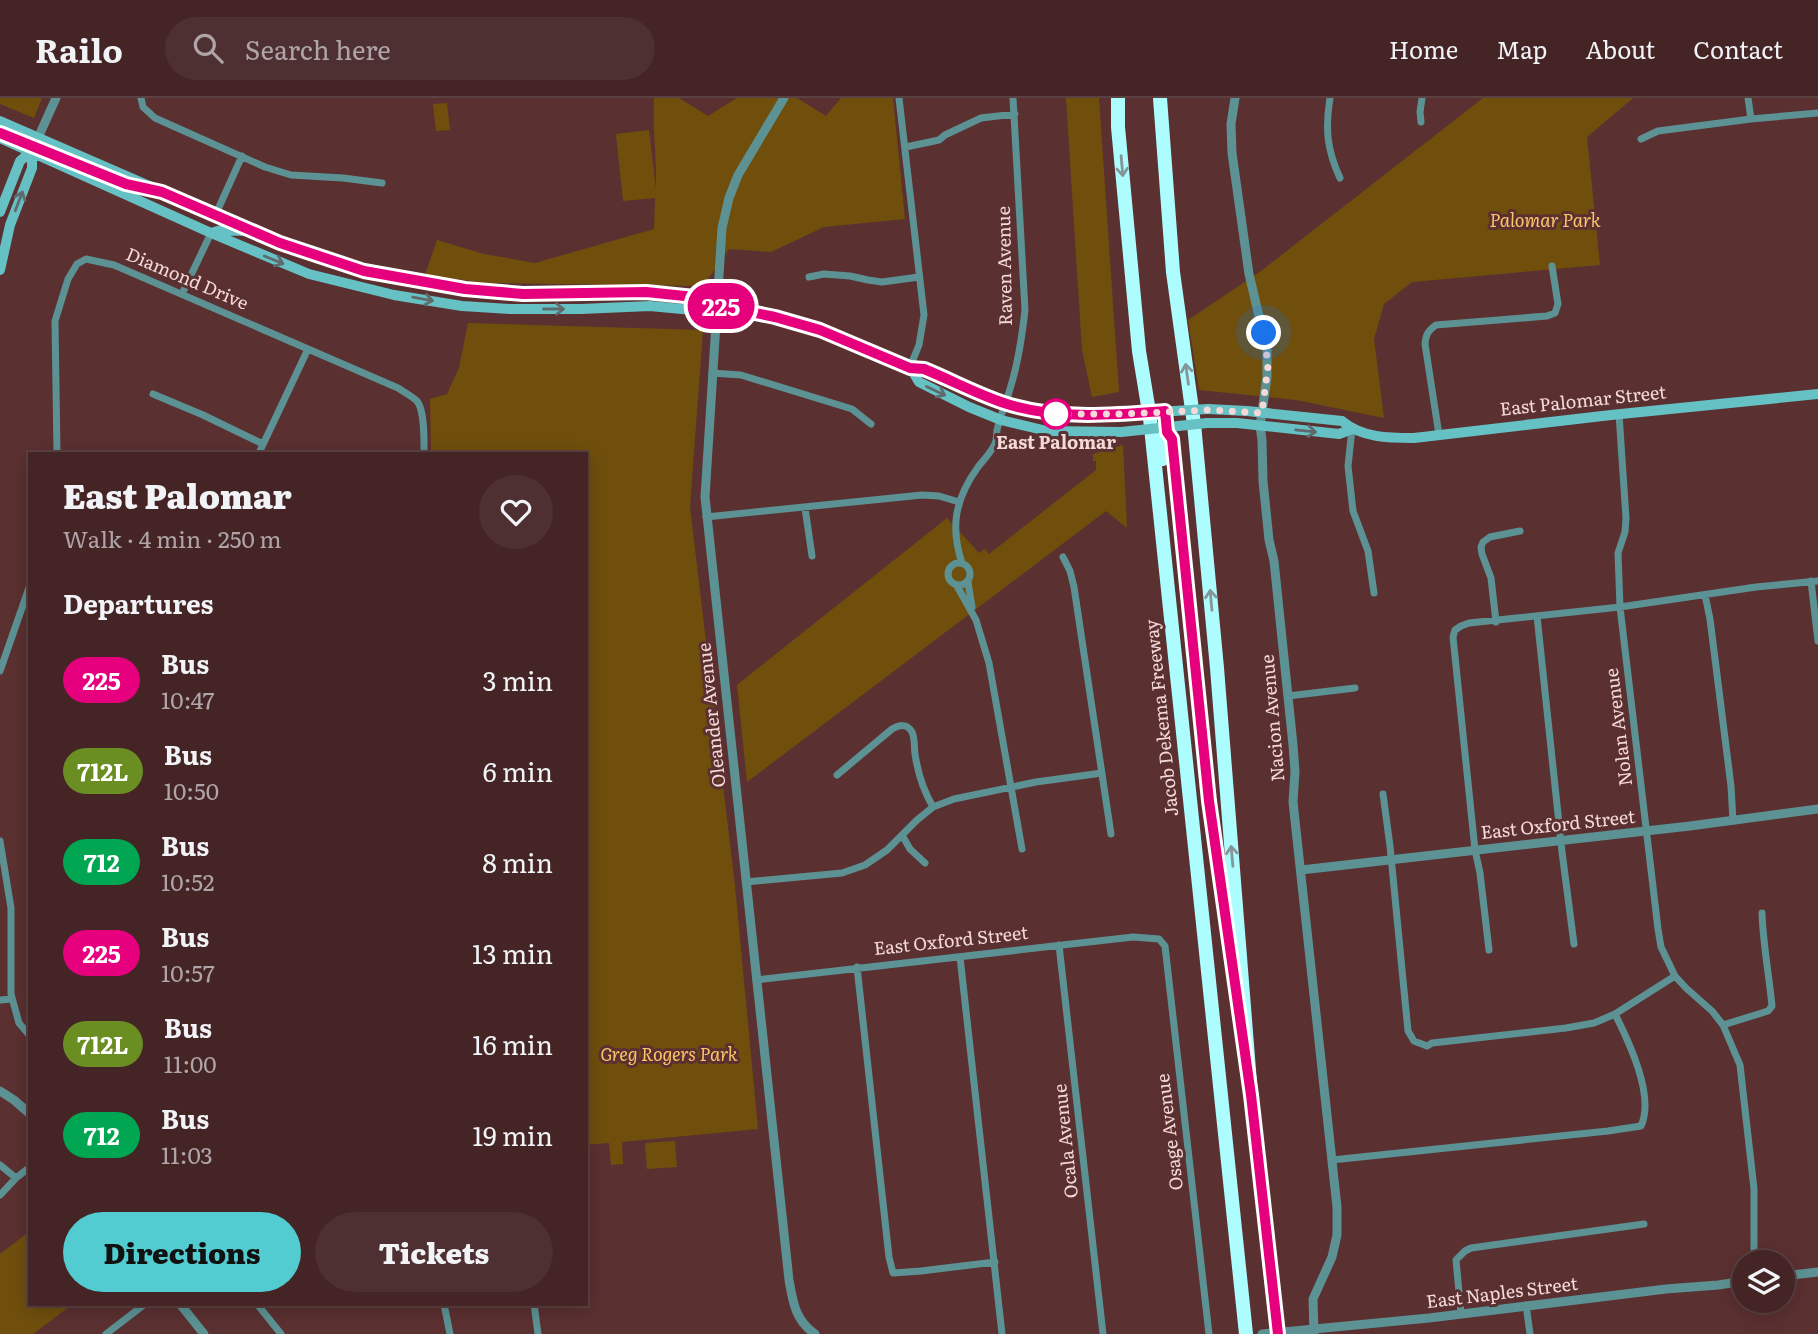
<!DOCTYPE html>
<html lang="en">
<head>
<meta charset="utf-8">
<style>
	:root { --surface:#442425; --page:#4e3032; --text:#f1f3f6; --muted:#afa4a7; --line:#5c4142; --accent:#52ccd0 }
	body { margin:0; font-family:Literata,serif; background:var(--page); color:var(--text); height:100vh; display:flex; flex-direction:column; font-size:26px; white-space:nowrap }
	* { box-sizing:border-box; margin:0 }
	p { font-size:23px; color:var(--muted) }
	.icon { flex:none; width:38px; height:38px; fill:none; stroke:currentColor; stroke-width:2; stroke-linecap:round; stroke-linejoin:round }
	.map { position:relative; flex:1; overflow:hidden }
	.sheet { position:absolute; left:28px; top:354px; width:560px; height:854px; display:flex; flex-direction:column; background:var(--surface); border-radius:0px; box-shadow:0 4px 18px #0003,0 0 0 2px var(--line) }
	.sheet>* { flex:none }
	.badge { padding:0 14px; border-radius:23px; font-size:24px; line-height:46px }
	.fabs { position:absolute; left:1732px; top:1152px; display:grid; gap:14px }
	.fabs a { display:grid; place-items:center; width:63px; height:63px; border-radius:50%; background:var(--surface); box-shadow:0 4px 18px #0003,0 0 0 2px var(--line); font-size:35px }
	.you { position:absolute; width:35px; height:35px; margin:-18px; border:5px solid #fff; border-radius:50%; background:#1a73e8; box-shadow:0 0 0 10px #1a73e833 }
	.map>.badge { position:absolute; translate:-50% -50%; box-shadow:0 0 0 4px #fff }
	h2 { padding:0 35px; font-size:26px; line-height:63px }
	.round { display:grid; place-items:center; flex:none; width:74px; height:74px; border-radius:37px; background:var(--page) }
	.headline { display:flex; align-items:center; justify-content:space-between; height:119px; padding:0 35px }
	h1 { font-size:33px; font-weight:800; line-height:52px }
	.action { display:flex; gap:14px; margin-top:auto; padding:14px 35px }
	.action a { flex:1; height:80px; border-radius:42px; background:var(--accent); color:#111; font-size:28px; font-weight:800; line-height:80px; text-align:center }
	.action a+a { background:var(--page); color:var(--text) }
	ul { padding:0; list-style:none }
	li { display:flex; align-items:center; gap:21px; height:91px; padding:0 35px }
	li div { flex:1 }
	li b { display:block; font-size:26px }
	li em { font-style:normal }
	li .badge { min-width:77px; font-weight:700; text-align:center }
	header { display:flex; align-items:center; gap:42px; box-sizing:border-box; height:98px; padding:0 35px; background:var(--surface); border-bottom:2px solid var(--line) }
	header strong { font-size:33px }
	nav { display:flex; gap:38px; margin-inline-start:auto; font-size:24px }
	.search { width:490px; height:63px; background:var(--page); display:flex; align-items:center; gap:18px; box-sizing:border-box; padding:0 24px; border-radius:38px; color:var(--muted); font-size:26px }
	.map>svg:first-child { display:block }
</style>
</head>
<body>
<header>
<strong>Railo</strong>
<div class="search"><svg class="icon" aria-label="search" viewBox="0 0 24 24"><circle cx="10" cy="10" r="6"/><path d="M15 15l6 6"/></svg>Search here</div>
<nav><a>Home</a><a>Map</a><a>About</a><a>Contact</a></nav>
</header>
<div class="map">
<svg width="1818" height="1236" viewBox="0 0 1818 1236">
	<rect width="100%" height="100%" fill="#5b3031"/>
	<path fill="#704f0d" d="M0,0h42l-8,20 -34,-14z
		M654,0h25l29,18 29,-18h60l29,18 15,-18h52l12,121 -81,8 -53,25 -42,-3 -26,37 -216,-3 -62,-8 12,-35 47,14 51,9 119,-34 1,-31 -32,3 -7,-67 33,-4 7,59c1,-30 -4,-60 -2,-91z
		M1066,0h33l20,294 -27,5 -10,-47z
		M1483,0h150l-46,39 13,128 -188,17 -28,22 -10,35 10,79 -88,-18 -97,-10 -11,-70 73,-49z
		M447,5l3,27 -14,1 -3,-27z
		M468,225l235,7 -13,177 45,379 23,243 -136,13 1,22 -12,1 -2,-22 -23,2v-692h-155l-1,-54 17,-5 12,-26z
		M1123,347l4,83 -21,-17 -359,271 -10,-97 210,-167 32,35 6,-4 4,5 107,-84v-9h-3v-7z
		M675,1043l2,26 -30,2 -2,-26z
		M30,1133v73h43l-40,30h-33v-80z"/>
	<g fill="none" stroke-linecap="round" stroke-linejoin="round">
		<path stroke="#5c9294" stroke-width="7" d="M141,0l2,9 12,11 110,49 26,8 52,3 39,5
			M899,0l25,217 -5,30 -9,22
			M1330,0c-5,31 -3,52 10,80
			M1748,0l3,21
			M1421,24l-1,-10 2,-14
			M1641,41l17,-8 93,-12 67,-6
			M906,49l33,-7 6,-5 36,-17 34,-4
			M215,118l27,-60
			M809,179l15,-3 26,2 18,4 14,2 37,-5
			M182,196l29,-61
			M712,275l29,2 111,34 19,15
			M153,296l50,21 60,29
			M1619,316l7,104 -1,14 -7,21 2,54 38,322 3,18 14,29 11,12 26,23 11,14 17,40 14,124v73
			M1352,331l-4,37 5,45 15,40 6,42
			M1439,337l-14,-91c1,-10 3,-13 11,-19l111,-9 8,-3 3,-9 -6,-38
			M57,355l-2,-132 13,-42 9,-15 9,-5 28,6 284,123c6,4 14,8 19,13 8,10 7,40 7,52
			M259,355l49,-104
			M805,410l7,48
			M706,419l216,-22 17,1 20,6
			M1063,459l7,14 4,16 37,247
			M948 476a11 11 0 1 1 22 0a11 11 0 1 1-22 0Z
			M962,465c-12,-36 -7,-64 16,-96 6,-8 15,-16 18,-26 0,-1 1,-10 1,-11 3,-13 9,-27 13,-41 8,-25 12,-52 15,-79l-12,-212
			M1811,483l7,60
			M968,484l4,25
			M957,488l19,34 13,43 33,186
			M1705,497l5,24 21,167 2,35
			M1537,518l25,236 12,92
			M1496,524l-5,-44 -9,-24 -1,-7 2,-5 7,-5 30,-6
			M0,573l30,-86
			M1288,598l67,-8
			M837,677l55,-46c7,-4 15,-6 20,3 3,6 2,15 3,22 3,20 8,36 18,53
			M1383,696l7,52 18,185 6,10 13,5 5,-3 134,-15 28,-5 21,-9 60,-38
			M902,737l8,14 15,14
			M0,743l11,67v86l8,29 11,13
			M746,784l96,-9 23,-8 22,-15 30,-30 16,-13 21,-8 82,-17 66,-9
			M1059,847l44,389
			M1489,852l-9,-77 -5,-23 -22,-213 2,-7 6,-4 8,-3 151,-16 136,-20 62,-6
			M960,859l42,377
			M857,869l32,290 4,16 28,-2 74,-9
			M756,882l377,-43 26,2 6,7 44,388
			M0,902l12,-1
			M1723,927l45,-14 4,-5c-3,-31 -9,-62 -10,-93
			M1332,1062l276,-29 33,-5c14,-30 -12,-84 -26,-112
			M0,1067l16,13
			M0,1097l16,-17 14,-11
			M257,1206l24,30
			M444,1206l6,30
			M534,1206l4,30
			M1526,1207l4,29
			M1461,1215l-5,-53 9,-9 6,-3 173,-24
			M106,1236l39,-30"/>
		<path stroke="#5c9294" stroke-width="9" d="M784,0l-46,77 -9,23 -7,30 -17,269 84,783c4,22 6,40 26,54
			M1235,0l-4,26 1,29 17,121 18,76v27l-7,49 2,14 1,41 6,59 5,21 19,184 2,26 -2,31 44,405v28l-5,22 -19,42 1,35
			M38,40l18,-40
			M1301,772l389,-44 128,-17
			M0,993l14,9 16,14
			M1783,1178l35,-4
			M180,1206l24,30
			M1262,1236l167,-16 237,-29 52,-4 27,-4"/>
		<path stroke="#66c1c4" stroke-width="10" d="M0,23l280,122 84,28 104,18 55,5 123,-2 57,6 13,7 81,17 67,25 46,20 14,2 82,35 50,10h67
			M0,40l211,95 98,41 85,21 68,11 48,3h71l69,-3 53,5 13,-6
			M0,114l20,-51 13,-11
			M211,135l10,-3 25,1
			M0,172l10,-45 22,-57v-16
			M910,269l9,15 50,25 32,13 46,11 74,1
			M1208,311l39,2 95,10c20,17 47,17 72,17l197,-23 207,-21
			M1207,325h30l102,11 13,-5"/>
		<path stroke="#adfcfe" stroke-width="14" d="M1118,0v29l21,224 11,67 96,916
			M1160,0l13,174 21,152 23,244 34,427 23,208
			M1165,313l1,21 6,7 37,362 23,161
			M1163,361l-2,-18 5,-9"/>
		<path stroke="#66c1c4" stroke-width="10" d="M1123,316l85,-5
			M1121,334l86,-9"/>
		<path stroke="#adfcfe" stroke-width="14" d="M1274,1205l4,31"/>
	</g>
	<defs><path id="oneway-shaft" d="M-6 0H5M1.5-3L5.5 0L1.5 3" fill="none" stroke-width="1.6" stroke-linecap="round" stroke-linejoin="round" transform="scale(1.75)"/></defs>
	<g stroke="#849698">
		<use href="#oneway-shaft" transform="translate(1122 68) rotate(85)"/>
		<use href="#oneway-shaft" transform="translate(1187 276) rotate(-98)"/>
		<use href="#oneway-shaft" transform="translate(1211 502) rotate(-95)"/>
		<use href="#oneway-shaft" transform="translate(1232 758) rotate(-95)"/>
	</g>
	<g stroke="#5f6a6c">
		<use href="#oneway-shaft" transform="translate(19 103) rotate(-69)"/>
		<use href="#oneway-shaft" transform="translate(274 162) rotate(22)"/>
		<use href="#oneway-shaft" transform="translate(423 201) rotate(10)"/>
		<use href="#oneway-shaft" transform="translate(554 211)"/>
		<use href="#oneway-shaft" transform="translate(936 293) rotate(26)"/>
		<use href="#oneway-shaft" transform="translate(1306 333) rotate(6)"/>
	</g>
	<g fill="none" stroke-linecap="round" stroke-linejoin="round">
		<defs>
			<path id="line" d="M0,35l126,51 36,8 118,51 84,28 101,18 58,5 123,-2 58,6 12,7 59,12 45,13 90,38 14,1c27,11 53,25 80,34 51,17 108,12 161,8l2,21 5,7 37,362 42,294 27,239"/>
		</defs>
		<use href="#line" stroke="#fff" stroke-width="16"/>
		<use href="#line" stroke="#e6007e" stroke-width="10"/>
		<path stroke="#f5d9d9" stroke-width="7" stroke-dasharray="0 12.6" d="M1056,316h67l86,-4 53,3 6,-47 -4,-33"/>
	</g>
	<circle fill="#fff" stroke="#e6007e" stroke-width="3.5" cx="1056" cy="316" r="14"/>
	<g text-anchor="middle" stroke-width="6" stroke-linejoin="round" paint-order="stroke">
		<g font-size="18" font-style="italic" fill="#fdc569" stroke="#5b3031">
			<text x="1545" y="129">Palomar Park</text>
			<text x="669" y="963">Greg Rogers Park</text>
		</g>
		<g font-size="18" fill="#f5d9d9" stroke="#5b3031">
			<text transform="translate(1005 168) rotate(-91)" y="6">Raven Avenue</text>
			<text transform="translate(187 181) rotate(23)" y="6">Diamond Drive</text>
			<text transform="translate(1583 303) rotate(-6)" y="6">East Palomar Street</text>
			<text transform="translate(712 617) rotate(-96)" y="6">Oleander Avenue</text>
			<text transform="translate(1162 620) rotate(-96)" y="6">Jacob Dekema Freeway</text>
			<text transform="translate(1273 620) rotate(-95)" y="6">Nacion Avenue</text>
			<text transform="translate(1619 629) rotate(-97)" y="6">Nolan Avenue</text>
			<text transform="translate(1558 727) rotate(-6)" y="6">East Oxford Street</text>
			<text transform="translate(951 843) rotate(-6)" y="6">East Oxford Street</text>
			<text transform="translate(1170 1034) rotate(-97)" y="6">Osage Avenue</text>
			<text transform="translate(1066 1043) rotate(-96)" y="6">Ocala Avenue</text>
			<text transform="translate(1502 1195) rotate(-7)" y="6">East Naples Street</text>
		</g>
		<g font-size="18" font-weight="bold" fill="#f5d9d9" stroke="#5b3031">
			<text x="1056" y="351">East Palomar</text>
		</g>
	</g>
</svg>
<div class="fabs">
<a><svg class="icon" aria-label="layers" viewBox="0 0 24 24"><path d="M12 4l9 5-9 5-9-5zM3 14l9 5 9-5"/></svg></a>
</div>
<div class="you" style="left:1264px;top:235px"></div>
<b class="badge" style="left:721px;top:208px;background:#e6007e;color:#fff">225</b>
<section class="sheet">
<div class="headline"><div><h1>East Palomar</h1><p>Walk · 4 min · 250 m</p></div><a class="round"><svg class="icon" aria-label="heart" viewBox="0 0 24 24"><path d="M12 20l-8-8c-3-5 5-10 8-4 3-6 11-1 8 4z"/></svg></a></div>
<h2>Departures</h2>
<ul>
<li><span class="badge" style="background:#e6007e;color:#fff">225</span><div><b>Bus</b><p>10:47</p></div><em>3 min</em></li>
<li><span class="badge" style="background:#6b8e23;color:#fff">712L</span><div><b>Bus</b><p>10:50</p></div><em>6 min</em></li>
<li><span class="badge" style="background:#00a651;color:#fff">712</span><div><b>Bus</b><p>10:52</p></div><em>8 min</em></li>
<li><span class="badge" style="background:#e6007e;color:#fff">225</span><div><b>Bus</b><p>10:57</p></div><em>13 min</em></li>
<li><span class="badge" style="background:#6b8e23;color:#fff">712L</span><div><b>Bus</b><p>11:00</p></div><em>16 min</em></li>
<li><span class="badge" style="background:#00a651;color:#fff">712</span><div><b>Bus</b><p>11:03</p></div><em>19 min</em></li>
</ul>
<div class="action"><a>Directions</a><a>Tickets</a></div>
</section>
</div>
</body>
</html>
